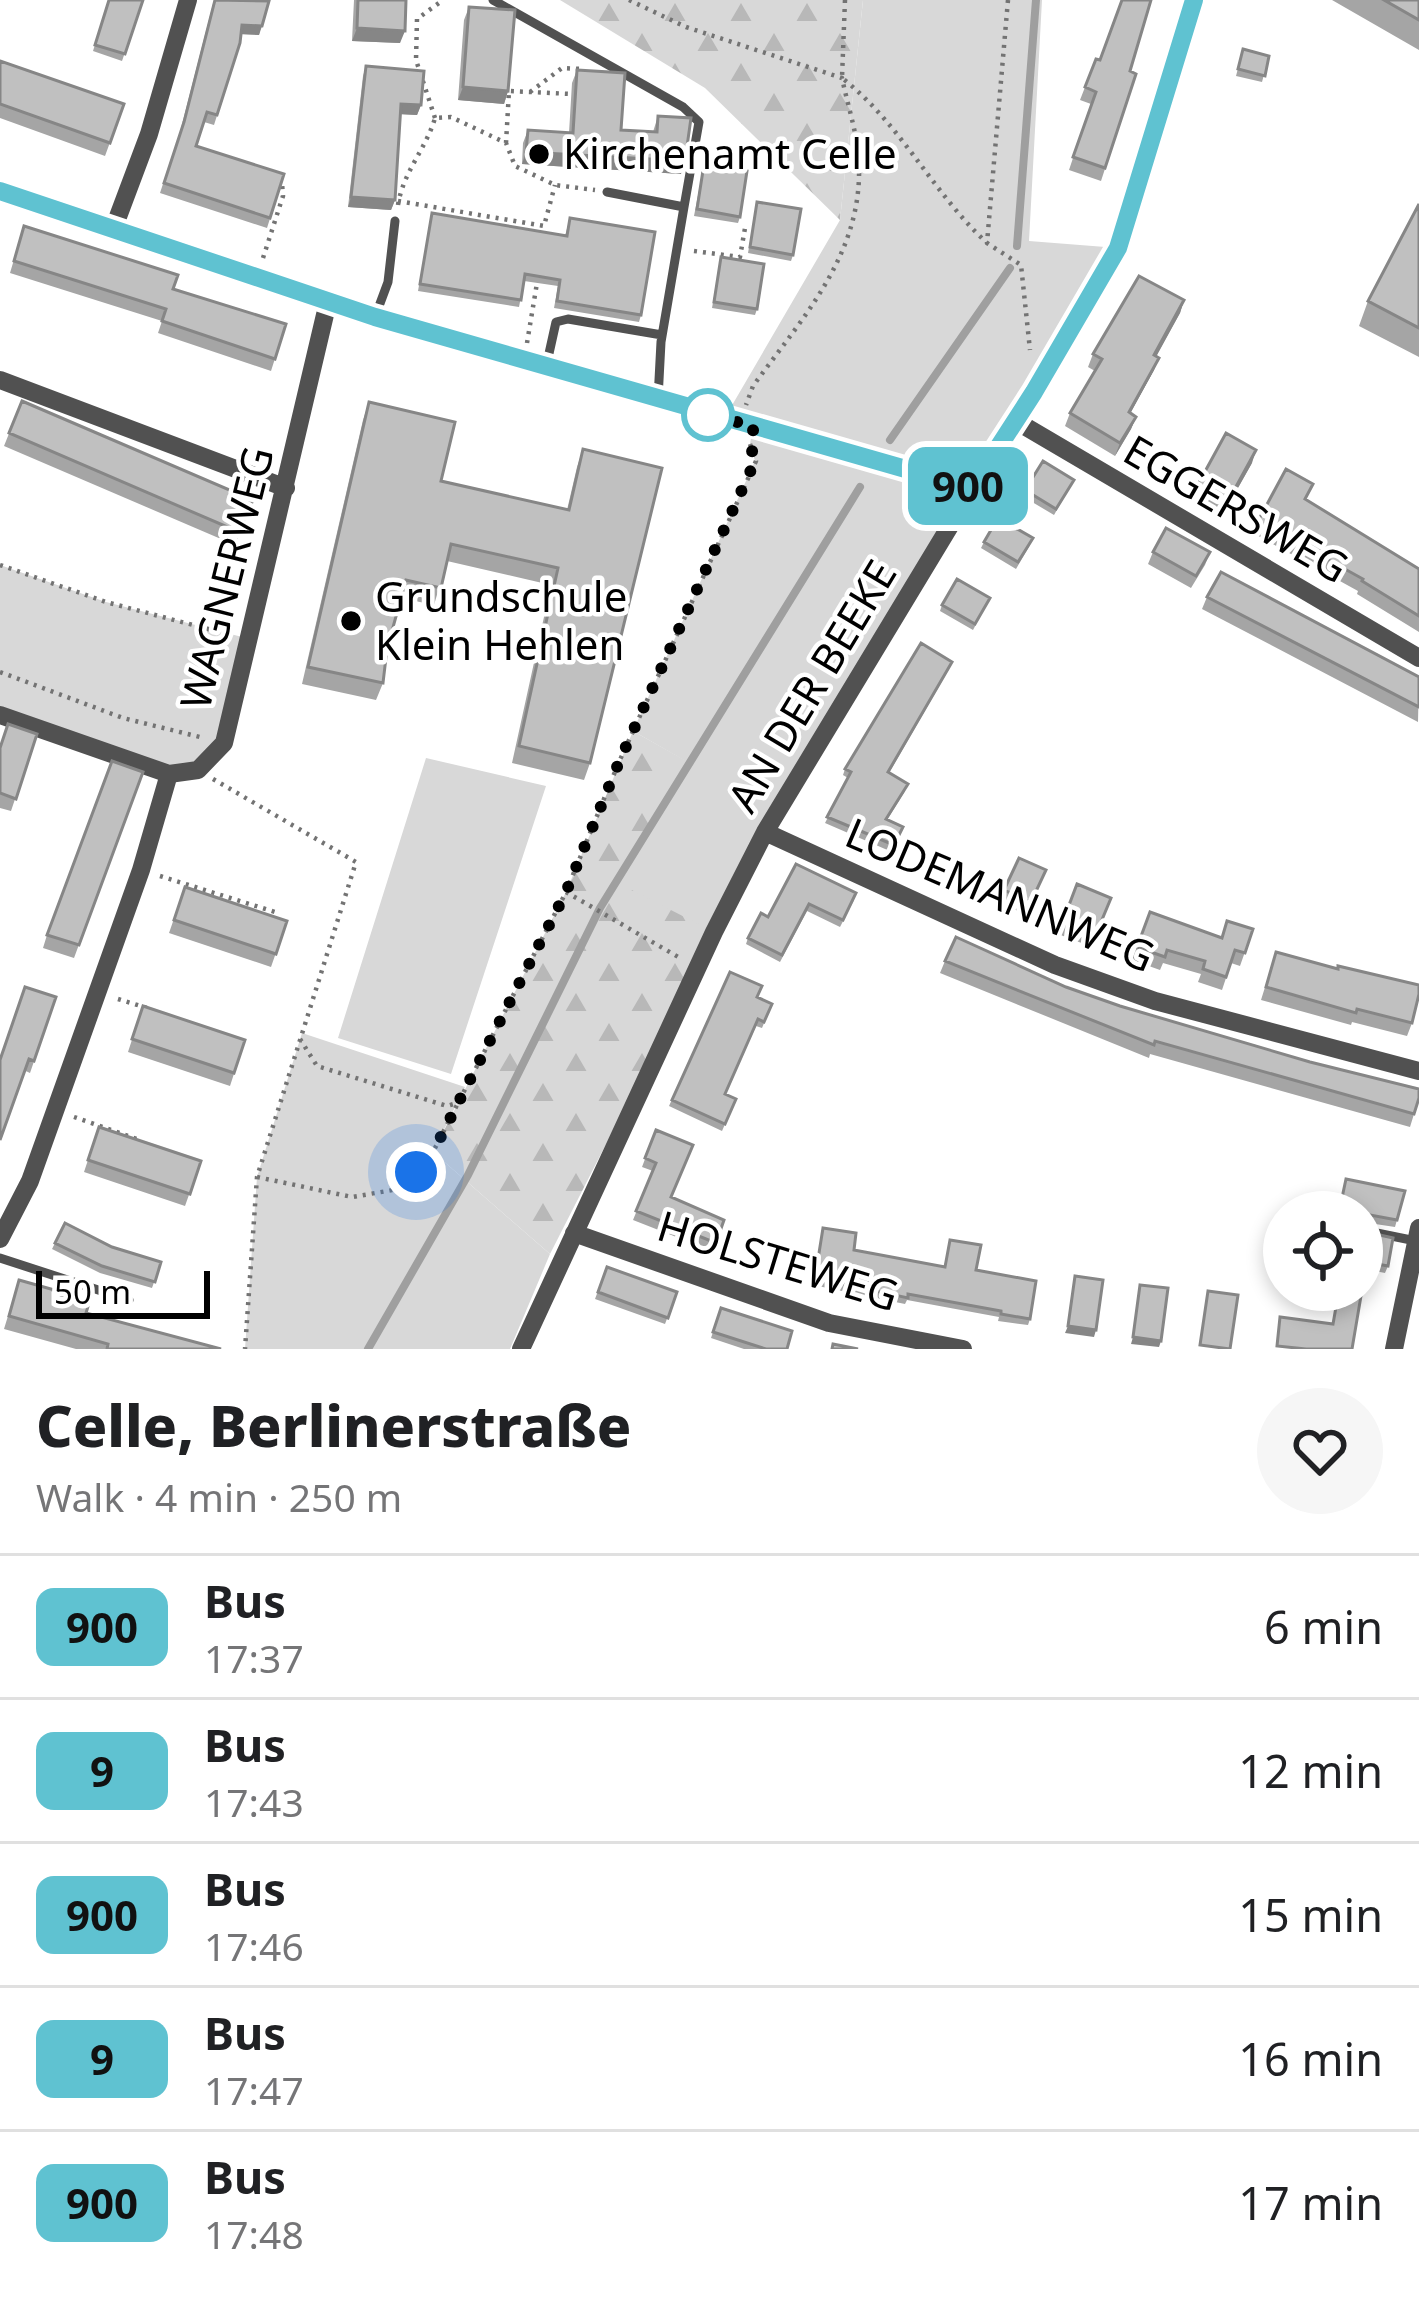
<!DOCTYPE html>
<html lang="en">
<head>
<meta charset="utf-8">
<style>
	:root { --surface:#fff; --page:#f6f6f6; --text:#202124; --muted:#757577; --line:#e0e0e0 }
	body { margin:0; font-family:"Noto Sans",sans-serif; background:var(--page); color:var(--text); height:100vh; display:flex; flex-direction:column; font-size:45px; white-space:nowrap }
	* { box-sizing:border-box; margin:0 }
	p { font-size:39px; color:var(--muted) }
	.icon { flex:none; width:66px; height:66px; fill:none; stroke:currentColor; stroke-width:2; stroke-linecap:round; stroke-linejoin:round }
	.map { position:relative; height:1349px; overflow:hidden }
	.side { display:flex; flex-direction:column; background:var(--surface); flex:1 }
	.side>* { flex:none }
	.badge { padding:0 24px; border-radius:18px; font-size:42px; line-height:78px }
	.tools { position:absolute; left:1263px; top:1191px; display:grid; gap:24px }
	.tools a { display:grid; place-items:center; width:120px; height:120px; border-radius:50%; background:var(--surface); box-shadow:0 6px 18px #0003; font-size:60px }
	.scale { position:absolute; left:36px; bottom:30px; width:174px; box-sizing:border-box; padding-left:12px; border:6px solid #000; border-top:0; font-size:33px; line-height:42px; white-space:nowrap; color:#000; -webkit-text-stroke:9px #fff; paint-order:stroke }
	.you { position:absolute; width:60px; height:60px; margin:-30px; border:9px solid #fff; border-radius:50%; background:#1a73e8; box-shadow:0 0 0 18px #1a73e833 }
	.map>.badge { position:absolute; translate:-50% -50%; box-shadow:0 0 0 6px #fff }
	.round { display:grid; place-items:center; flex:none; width:126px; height:126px; border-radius:63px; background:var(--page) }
	.summary { display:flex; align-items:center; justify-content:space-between; height:204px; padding:0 36px }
	h1 { font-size:57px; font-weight:800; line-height:90px }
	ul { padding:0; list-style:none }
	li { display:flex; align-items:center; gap:36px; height:144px; padding:0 36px; border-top:3px solid var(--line) }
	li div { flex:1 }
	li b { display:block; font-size:45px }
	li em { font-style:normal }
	li .badge { min-width:132px; font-weight:700; text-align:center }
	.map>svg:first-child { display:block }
</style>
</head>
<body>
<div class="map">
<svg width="1419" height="1349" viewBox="0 0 1419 1349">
	<defs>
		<pattern id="forest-firs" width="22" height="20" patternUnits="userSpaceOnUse" patternTransform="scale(3)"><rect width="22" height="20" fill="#d8d8d8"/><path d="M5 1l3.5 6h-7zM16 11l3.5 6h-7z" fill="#b8b8b8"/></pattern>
	</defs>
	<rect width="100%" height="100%" fill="#fff"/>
	<path fill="url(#forest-firs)" d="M560,0h303l-23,220 -135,-132z
		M633,731l57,32 24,169 -164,322 -117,-102 133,-260z"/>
	<path fill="#d8d8d8" d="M863,0h179l-13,241 89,7 -404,684 -98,-50 73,-119 -56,-32 122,-270 -5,-17 3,-18 -29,-7 116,-199z
		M0,565l106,37 144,37 -26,104 -26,27 -29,4 -169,-59z
		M426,758l120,28 -95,288 -113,-36z
		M302,1033l163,54 -32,65 117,102 -40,95h-265l12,-172z"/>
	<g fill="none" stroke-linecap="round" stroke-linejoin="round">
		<path stroke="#9f9f9f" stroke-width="8" d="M1017,246l19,-246
			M890,440l120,-172
			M368,1349l100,-174 132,-267 260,-421"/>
		<path stroke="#737373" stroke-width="4.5" stroke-dasharray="3 6" stroke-linecap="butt" d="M629,0l57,27 156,51c5,24 13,49 16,73 10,97 -52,162 -105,235l-7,19
			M845,0l-3,78c59,46 90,114 145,165
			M1008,0l-21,243 34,22 9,85
			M530,92l32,-24 20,1
			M435,118l-19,-58 1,-41 26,-19
			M506,143l3,-52 63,3
			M398,201l146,25 11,-41
			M398,205c5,-33 28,-56 37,-87l16,-1 55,26 9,23 40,19 40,5
			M694,251l46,6 5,-29
			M263,258l20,-62 -1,-13
			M527,343l10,-60
			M0,565l106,37 121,32
			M0,672l123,46 77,19
			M213,779l143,83 -99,315 -12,172
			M160,876l115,36
			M566,892l114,66
			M118,999l29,9
			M300,1039l17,27 130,40 10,-3
			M74,1117l63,22
			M257,1177l95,20 41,-7 40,-38 133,-260 53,-130 137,-301 -6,-17"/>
		<path stroke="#515151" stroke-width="9" d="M493,0l190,107 16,15 -15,85
			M607,192l77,15 -23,135 -3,57
			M375,317l13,-35 7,-61
			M546,367l10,-45 12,-3 94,16
			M1362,1230l54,11
			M0,1258l129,42"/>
		<path stroke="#515151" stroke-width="18" d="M0,191l375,126 597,171
			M113,230l36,-96 39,-134
			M0,380l286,108
			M1016,421l403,237
			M0,715l169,59
			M765,832l290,133 100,36 264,70
			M574,1233l255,90 134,26
			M0,1239l30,-58 111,-311 28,-96 29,-4 26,-27 104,-441
			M521,1349l193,-417 51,-100 353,-584 76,-248
			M1394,1349l25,-121"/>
	</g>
	<path fill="#a5a5a5" d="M109,0h34l-21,61 -29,-10z
		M214,0h52l-7,35 -18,-1 -1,9 -26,82 -10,-3 -8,24 88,28 -17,54 -107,-35 20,-61z
		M354,0h52l-6,43 -48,-2z
		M1332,0h87v50z
		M469,7l39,84 -4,13 -46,-4 6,-80z
		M1243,49l26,7 -7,26 -26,-6z
		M1096,59l40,15 -35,107 -32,-11 22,-66 -11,-4z
		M0,61l124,43 -19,52 -105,-38z
		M366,66l55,39 -4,10 -17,-1 -5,86 -4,10 -43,-3 15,-131z
		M577,70l44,60 32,2 5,-16 23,58 -159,-10 1,-21 5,-13 41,3 3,-50z
		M704,164l36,53 -2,6 -44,-7z
		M757,202l36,53 -2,6 -43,-8z
		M1419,204v153l-60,-31 9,-25z
		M432,213l133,23 5,-18 71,97 -2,7 -85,-14 4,-22 -34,-5 -5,26 -101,-16z
		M24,226l149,63 113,35 -15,47 -113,-38 4,-12 -152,-48z
		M721,257l36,52 -2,6 -43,-7z
		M1184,300l-4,13 -24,43 -2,14 -24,43 6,4 -5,12 -16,27 -50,-30 5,-13 25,-42 -7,-4 5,-13z
		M22,401l231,99 -18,45 -231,-99z
		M369,402l72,79 126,29 10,-43 6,-18 7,314 -6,17 -72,-17 39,-178 -104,-24 -13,44 -33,-7 -14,51 -4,34 -7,17 -74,-16 61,-264z
		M1252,463l-31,55 -30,-17 5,-13z
		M1074,480l-20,35 -32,-19 3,-6z
		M1306,500l113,69v63l-62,-38 1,-3 -105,-58 5,-12z
		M984,542l46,3 -14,24 -35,-21z
		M1153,552h57l-5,13 -14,23 -43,-24z
		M1207,597l212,80 -1,45 -216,-113z
		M990,598l-17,32 -33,-19 2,-6z
		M949,669l-60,104 16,18 -18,29 16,7 -11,25 -67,-29 23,-45 -5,-3 2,-6z
		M37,734l-26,77 -11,-3v-62z
		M143,772l-69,186 -31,-10 4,-13z
		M796,864l58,36 -14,27 -33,-16 -27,51 -34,-18 2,-6 20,-21z
		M1046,870l-20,45 -26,-13 4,-12z
		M1077,884l34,14 -19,49 -34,-13z
		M185,887l102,34 -16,46 -102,-34z
		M1150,912l71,26 32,-9 -13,37 -9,-3 -9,27 -24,-8 3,-8 -38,-11 -3,7 -28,-10z
		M1276,952l136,71 -5,13 -55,-14 -1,3 -90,-25z
		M945,961l121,26 348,127 -4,13 -260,-73 -1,4 -209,-85z
		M730,972l28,25 14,7 -10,24 -6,-2 -31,68 11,5 -14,32 -53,-25z
		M56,997l-26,76 -30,-14z
		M143,1006l102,34 -15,46 -102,-34z
		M99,1127l102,34 -16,45 -101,-34z
		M656,1130l15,67 53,23 -12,31 -79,-31 20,-49 -11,-4z
		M1346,1179l59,12 -10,36 -33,-5v-10h-24z
		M823,1228l31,22 90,17 6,-27 26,30 54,49 -2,6 -30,-4 1,-4 -92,-17 -2,4 -92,-19z
		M1362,1231l26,35 -3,7 -20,-4z
		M55,1243l57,4 49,15 -9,26 -52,-15 -48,-24z
		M607,1267l70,25 -12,32 -70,-25z
		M19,1280l67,33 135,36h-145l-72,-20z
		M721,1308l66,41h-43l-33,-11z"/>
	<path fill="#868686" d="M242,25l20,1 -3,9 -21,-1z
		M357,28l48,3 -5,12 -48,-2z
		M463,87l45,4 -4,13 -46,-4z
		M401,104l20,1 -4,10 -20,-1z
		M526,152l159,9 -4,13 -159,-10z
		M351,197l44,3 -4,10 -43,-3z
		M1184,300l-4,13 -30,55 4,-13z
		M1159,358l-5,12 -30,55 5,-13z
		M1136,417l-5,12 -16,27 5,-13z
		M1256,450l-4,13 -31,55 5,-13z
		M1068,1326l28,4 -2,7 -29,-4z
		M1133,1337l28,4 -2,6 -28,-3z"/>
	<path fill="#c0c0c0" stroke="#868686" stroke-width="3" d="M109,0h34l-18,54 -30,-9z
		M215,0l54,1 -7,25 -20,-1 -2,18 -23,72 -10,-3 -11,34 88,28 -14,44 -106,-35 20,-61z
		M358,0h48l-1,31 -48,-3z
		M1122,0h29l-21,71 6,3 -31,94 -32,-11 23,-65 -11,-5 11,-28 4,1z
		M1384,0h35v20z
		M469,7l46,3 -7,81 -45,-4z
		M1243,49l26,7 -4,20 -27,-7z
		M0,61l124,43 -14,39 -110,-39z
		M366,66l58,5 -3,34 -20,-1 -6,96 -44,-3z
		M577,70l48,3 -4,57 36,2 1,-16 33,2 -6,43 -159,-9 2,-22 45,3z
		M704,164l43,7 -7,46 -43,-8z
		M757,202l44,7 -8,46 -43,-8z
		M1419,204v124l-51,-27z
		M432,213l135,23 3,-18 85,14 -14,83 -84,-14 3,-21 -35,-6 -4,26 -101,-16z
		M24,226l154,49 -5,14 113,35 -11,35 -113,-38 4,-12 -152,-48z
		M721,257l43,7 -7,45 -43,-7z
		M1139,276l45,24 -30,55 5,3 -30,54 7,5 -16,26 -50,-30 32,-54 -9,-5z
		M22,401l231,99 -14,32 -230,-99z
		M369,402l86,20 -14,59 128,29 14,-61 79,19 -72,295 -71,-17 39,-178 -107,-24 -10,44 -35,-8 -19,69 -4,34 -75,-16z
		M1226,433l30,17 -30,55 -30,-17z
		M1043,461l31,19 -18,29 -31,-19z
		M1286,469l27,15 -8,15 114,70v47l-57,-35 1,-2 -105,-58z
		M998,518l35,20 -15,24 -34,-20z
		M1166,528l44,24 -14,24 -43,-24z
		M1221,572l198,105v30l-212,-110z
		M957,579l33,19 -15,26 -33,-19z
		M921,643l31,19 -64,110 20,12 -22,35 17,8 -9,18 -67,-28 24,-45 -6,-3z
		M8,724l29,10 -21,65 -16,-6v-45z
		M112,761l31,11 -64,173 -32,-10z
		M1019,858l27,12 -15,32 -27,-12z
		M796,864l60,29 -13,27 -34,-16 -27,51 -34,-17 13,-25 7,4z
		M1077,884l34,14 -15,36 -33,-13z
		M185,887l102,34 -11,33 -102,-34z
		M1150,912l72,26 5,-17 26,8 -8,24 -10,-3 -9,27 -23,-8 2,-8 -38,-11 -2,7 -28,-10z
		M956,937l110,50 54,19 190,56 109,27v9l-5,16 -259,-73 -1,4 -209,-84z
		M1276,952l62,17v-3l81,19v9l-7,29 -55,-14 -1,4 -90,-26z
		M730,972l32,14 -5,11 15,7 -8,18 -6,-3 -33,75 11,5 -11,25 -53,-24z
		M25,987l31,10 -22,64 -5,-2 -29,81v-80z
		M143,1006l102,34 -11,33 -102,-34z
		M99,1127l102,34 -11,33 -102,-34z
		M656,1130l37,15 -22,52 53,23 -8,23 -80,-32 20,-48 -11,-5z
		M1346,1179l59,12 -8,29 -32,-6 -3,2v-4h-23z
		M65,1223l47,24 49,15 -6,20 -53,-16 -47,-23z
		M823,1228l33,5 -2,17 91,17 5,-27 31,5 -5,25 60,11 -6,38 -29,-5v-3l-93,-17v4l-93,-20z
		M1362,1231l31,7 -5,28 -22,-4 -4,26z
		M607,1267l70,25 -9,26 -70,-26z
		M1075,1276l28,4 -7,50 -28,-4z
		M19,1280l71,20 -4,13 135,36h-114l1,-5 -99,-28z
		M1140,1285l28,3 -7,53 -28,-4z
		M1339,1290h23l-10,59h-46l-29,-3 3,-29 53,7z
		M1208,1291l30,4 -8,54 -30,-4z
		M721,1308l71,23 -5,18h-21l-53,-17z
		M833,1344l25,5h-26z"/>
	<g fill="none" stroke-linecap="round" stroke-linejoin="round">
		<defs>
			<path id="line" d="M0,191l375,126 597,171 62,-96 84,-144 76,-248"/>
		</defs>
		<use href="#line" stroke="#fff" stroke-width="27"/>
		<use href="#line" stroke="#5fc2d1" stroke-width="18"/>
		<path stroke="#000" stroke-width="12" stroke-dasharray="0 21.6" d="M416,1172l17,-20 133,-260 53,-130 136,-301 -5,-17 4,-18 -46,-11"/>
	</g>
	<g fill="#000" stroke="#fff" stroke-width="4.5">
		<circle cx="539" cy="154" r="12"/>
		<circle cx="351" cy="621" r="12"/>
	</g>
	<circle fill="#fff" stroke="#5fc2d1" stroke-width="6" cx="708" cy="415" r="24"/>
	<g text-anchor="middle" stroke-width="9" stroke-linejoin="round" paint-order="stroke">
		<g font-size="42" fill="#000" stroke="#fff" text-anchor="start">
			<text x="563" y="169">Kirchenamt Celle</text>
			<text x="375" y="612">Grundschule<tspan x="375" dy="48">Klein Hehlen</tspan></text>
		</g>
		<g font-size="42" fill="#000" stroke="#fff">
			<text transform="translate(1236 509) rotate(30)" y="15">EGGERSWEG</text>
			<text transform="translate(227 578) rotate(-76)" y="15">WAGNERWEG</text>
			<text transform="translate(812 686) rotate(-59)" y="15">AN DER BEEKE</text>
			<text transform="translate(1000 895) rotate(23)" y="15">LODEMANNWEG</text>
			<text transform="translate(778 1261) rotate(17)" y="15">HOLSTEWEG</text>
		</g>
	</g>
</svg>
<div class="tools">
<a><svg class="icon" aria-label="locate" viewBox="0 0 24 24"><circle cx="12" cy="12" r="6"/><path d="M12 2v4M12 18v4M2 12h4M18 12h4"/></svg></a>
</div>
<div class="scale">50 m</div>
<div class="you" style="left:416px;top:1172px"></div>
<b class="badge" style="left:968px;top:486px;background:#5fc2d1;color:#111">900</b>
</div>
<section class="side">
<div class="summary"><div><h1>Celle, Berlinerstraße</h1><p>Walk · 4 min · 250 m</p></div><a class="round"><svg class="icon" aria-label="heart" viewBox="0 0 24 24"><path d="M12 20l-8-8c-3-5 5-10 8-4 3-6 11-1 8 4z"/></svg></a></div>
<ul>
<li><span class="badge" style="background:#5fc2d1;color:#111">900</span><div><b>Bus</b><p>17:37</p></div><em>6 min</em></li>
<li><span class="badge" style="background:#5fc2d1;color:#111">9</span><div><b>Bus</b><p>17:43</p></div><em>12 min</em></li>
<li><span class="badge" style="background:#5fc2d1;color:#111">900</span><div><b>Bus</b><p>17:46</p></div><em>15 min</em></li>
<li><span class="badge" style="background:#5fc2d1;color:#111">9</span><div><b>Bus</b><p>17:47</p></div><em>16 min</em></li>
<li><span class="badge" style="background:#5fc2d1;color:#111">900</span><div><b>Bus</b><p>17:48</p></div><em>17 min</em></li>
</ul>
</section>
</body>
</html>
